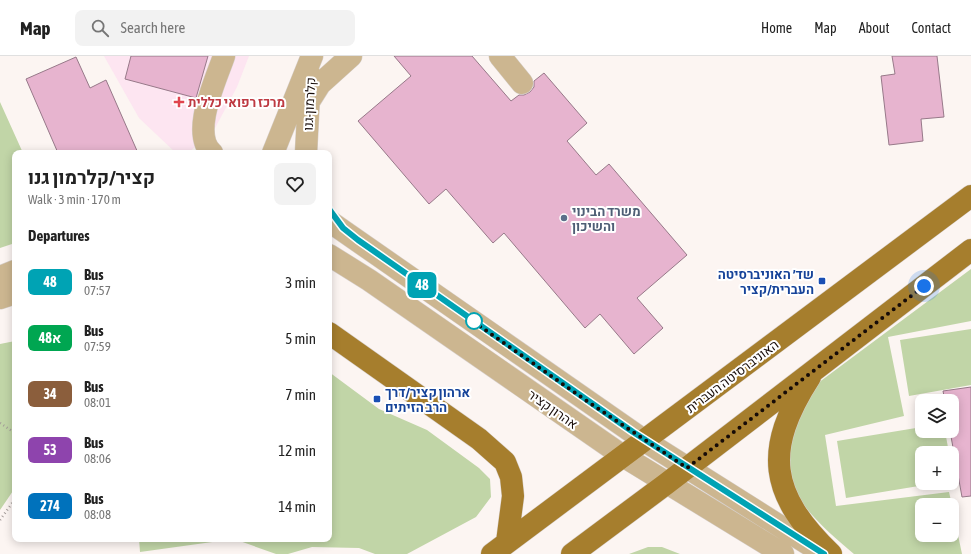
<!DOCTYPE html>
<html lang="en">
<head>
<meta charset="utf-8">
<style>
	:root { --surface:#fff; --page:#f2f2f2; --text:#222; --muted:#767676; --line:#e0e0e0 }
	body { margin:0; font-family:"Asap Condensed",Heebo,sans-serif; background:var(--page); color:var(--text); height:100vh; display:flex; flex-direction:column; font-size:15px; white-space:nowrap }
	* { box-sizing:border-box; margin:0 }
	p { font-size:13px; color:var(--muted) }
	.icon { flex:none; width:22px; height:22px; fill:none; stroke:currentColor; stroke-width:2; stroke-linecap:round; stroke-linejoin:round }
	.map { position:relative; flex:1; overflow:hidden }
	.drawer { position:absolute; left:12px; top:94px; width:320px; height:392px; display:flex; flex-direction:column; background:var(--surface); border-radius:8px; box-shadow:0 2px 10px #0003 }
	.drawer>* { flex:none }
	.badge { padding:0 8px; border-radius:6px; font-size:14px; line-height:26px }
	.buttons { position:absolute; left:915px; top:338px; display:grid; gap:8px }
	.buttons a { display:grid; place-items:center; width:44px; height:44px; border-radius:8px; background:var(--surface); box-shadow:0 2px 10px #0003; font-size:20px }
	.you { position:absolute; width:20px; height:20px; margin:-10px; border:3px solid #fff; border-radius:50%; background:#1a73e8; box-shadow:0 0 0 6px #1a73e833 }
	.map>.badge { position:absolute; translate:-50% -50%; box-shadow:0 0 0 2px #fff }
	h2 { padding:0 16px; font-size:15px; line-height:36px }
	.round { display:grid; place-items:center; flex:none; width:42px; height:42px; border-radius:8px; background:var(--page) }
	.headline { display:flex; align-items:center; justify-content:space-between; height:68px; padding:0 16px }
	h1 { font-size:19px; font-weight:700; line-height:30px }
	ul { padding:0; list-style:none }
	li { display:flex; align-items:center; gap:12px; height:56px; padding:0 16px }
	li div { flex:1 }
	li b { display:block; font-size:15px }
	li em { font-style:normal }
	li .badge { min-width:44px; font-weight:700; text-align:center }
	header { display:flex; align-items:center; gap:24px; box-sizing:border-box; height:56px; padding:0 20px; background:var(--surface); border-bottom:1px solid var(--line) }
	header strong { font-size:19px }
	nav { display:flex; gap:22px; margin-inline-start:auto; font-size:14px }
	.search { width:280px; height:36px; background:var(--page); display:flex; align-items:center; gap:10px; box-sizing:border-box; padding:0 14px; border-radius:8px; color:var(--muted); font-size:15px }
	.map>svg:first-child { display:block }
</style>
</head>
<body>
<header>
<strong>Map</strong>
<div class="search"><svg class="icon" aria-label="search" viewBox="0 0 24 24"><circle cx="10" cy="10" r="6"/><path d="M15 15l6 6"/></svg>Search here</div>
<nav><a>Home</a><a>Map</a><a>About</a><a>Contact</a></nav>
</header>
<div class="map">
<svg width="971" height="498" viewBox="0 0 971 498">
	<rect width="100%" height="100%" fill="#fcf5f2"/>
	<path fill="#fde5f1" d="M104,0h145l-12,31 -23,43 -26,23h-12l-37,-35z"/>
	<path fill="#c1d5a7" d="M0,46l23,51h-8v90l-15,5z
		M971,213v52l-83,16 16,79 -79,19 11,71 113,-14 3,13h-30v30h30v-29l10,48h-108c-20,-17 -39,-33 -54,-54 -17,-24 -12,-68 0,-94 2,-7 10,-14 14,-20z
		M971,273v56l-62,11 -9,-56z
		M15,285v147l-15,22v-166z
		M329,316l50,37 48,21 52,38 11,11 1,18 -15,20 -69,37h-32l-16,-6 -47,-1 -24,7h-12l-42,-15 -94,13 -1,-13h190z
		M922,371v4h23l4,22h-27v30h15l-91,15 -9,-57z
		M648,491h14l18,7h-51z"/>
	<path fill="#e7b4cf" stroke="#977989" d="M131,0h77l-12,42 -71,-19z
		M394,0h78l39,45 8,-6h5l6,-3 4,-5v-6l10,-8 43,50 -20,18 29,34 13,-11 78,91 -50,43 26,30 -29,26 -34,-40 -15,14 -81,-95 -11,10 -47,-54 -17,15 -71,-83 53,-45z
		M892,0h45l7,61 -23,2 2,22 -34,4 -8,-69 14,-2z
		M76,1l14,31 16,-8 32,73h-80l-32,-74z
		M971,331v109l-9,1 -12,-66h2v-30h-7l-2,-10z"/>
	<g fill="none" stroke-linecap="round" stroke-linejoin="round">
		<defs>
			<path id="minor" d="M500,0l22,27
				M308,47l12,-19 31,-28
				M212,97c-22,-20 4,-73 12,-97
				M273,97l39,-97
				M306,97l4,-78
				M329,165l316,220 179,113
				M329,199l40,25 254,176 160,98
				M0,221l15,-6
				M0,242l15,-5"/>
			<path id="major" d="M329,277l150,106 26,23 6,15 2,19 -6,46
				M810,321c-47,73 -41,117 21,177
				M492,498l479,-358
				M572,498l94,-70 305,-234"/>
		</defs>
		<use href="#minor" stroke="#d7d0cc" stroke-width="23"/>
		<use href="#major" stroke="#d7d0cc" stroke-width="23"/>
		<path stroke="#a39b98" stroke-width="2.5" stroke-dasharray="1 3" stroke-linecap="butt" d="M0,367l15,10
			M0,464l15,-21"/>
		<use href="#minor" stroke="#ccb690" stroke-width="22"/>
		<use href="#major" stroke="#a67e2d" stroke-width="22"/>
	</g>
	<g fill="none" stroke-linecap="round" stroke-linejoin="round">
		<defs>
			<path id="line" d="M329,153l14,19 15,12 275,192 191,122"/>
		</defs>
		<use href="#line" stroke="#fff" stroke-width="9"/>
		<use href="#line" stroke="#00a3b4" stroke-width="6"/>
		<path stroke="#160b07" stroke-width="4" stroke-dasharray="0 7.2" d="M474,265l-3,-1 126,88 90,60 237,-182"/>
	</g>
	<path fill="#e0444e" stroke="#fff" stroke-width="1.5" d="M177 40h4v4h4v4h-4v4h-4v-4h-4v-4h4z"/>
	<circle fill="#5c6f8a" stroke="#fff" stroke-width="1.5" cx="564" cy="162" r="4"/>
	<g fill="#1a4fb4" stroke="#fff" stroke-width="1.5">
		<rect x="818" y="221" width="8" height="8" rx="2"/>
		<rect x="373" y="339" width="8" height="8" rx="2"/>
	</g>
	<circle fill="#fff" stroke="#00a3b4" stroke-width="2" cx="474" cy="265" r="8"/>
	<g text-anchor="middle" stroke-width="4" stroke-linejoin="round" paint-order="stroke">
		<g font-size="13" font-weight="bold" fill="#be3a42" stroke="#fff" text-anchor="start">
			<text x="188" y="51">מרכז רפואי כללית</text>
		</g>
		<g font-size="13" fill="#160b07" stroke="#fff">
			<text transform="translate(309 48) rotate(-87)" y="5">קלרמון-גנו</text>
			<text transform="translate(732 320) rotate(-37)" y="5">האוניברסיטה העברית</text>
			<text transform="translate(553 353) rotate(35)" y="5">אהרון קציר</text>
		</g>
		<g font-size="13" font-weight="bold" fill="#4e5e75" stroke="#fff" text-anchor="start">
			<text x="572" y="160">משרד הבינוי<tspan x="572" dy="15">והשיכון</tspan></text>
		</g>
		<g font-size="13" font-weight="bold" fill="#164399" stroke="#fff" text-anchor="end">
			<text x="814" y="223">שד׳ האוניברסיטה<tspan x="814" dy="15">העברית/קציר</tspan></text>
			<text x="385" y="341" text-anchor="start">ארהון קציר/דרך<tspan x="385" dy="15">הרב הזיתים</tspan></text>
		</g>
	</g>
</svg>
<div class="buttons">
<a><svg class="icon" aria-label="layers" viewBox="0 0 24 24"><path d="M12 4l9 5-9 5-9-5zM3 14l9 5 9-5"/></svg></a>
<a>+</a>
<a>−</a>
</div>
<div class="you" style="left:924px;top:230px"></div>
<b class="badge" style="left:422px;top:229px;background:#00a3b4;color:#fff">48</b>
<section class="drawer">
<div class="headline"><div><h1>קציר/קלרמון גנו</h1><p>Walk · 3 min · 170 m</p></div><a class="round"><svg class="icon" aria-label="heart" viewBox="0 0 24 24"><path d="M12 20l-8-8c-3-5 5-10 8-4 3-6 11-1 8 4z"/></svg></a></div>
<h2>Departures</h2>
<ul>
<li><span class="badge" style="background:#00a3b4;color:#fff">48</span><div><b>Bus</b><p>07:57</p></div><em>3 min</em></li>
<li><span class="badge" style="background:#00a651;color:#fff">48א</span><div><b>Bus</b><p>07:59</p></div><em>5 min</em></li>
<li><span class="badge" style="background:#8b5e3c;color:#fff">34</span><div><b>Bus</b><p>08:01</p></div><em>7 min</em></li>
<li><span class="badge" style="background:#8e44ad;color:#fff">53</span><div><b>Bus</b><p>08:06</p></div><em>12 min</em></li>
<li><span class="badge" style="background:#0072bc;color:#fff">274</span><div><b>Bus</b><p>08:08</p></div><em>14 min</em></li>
</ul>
</section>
</div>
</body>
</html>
